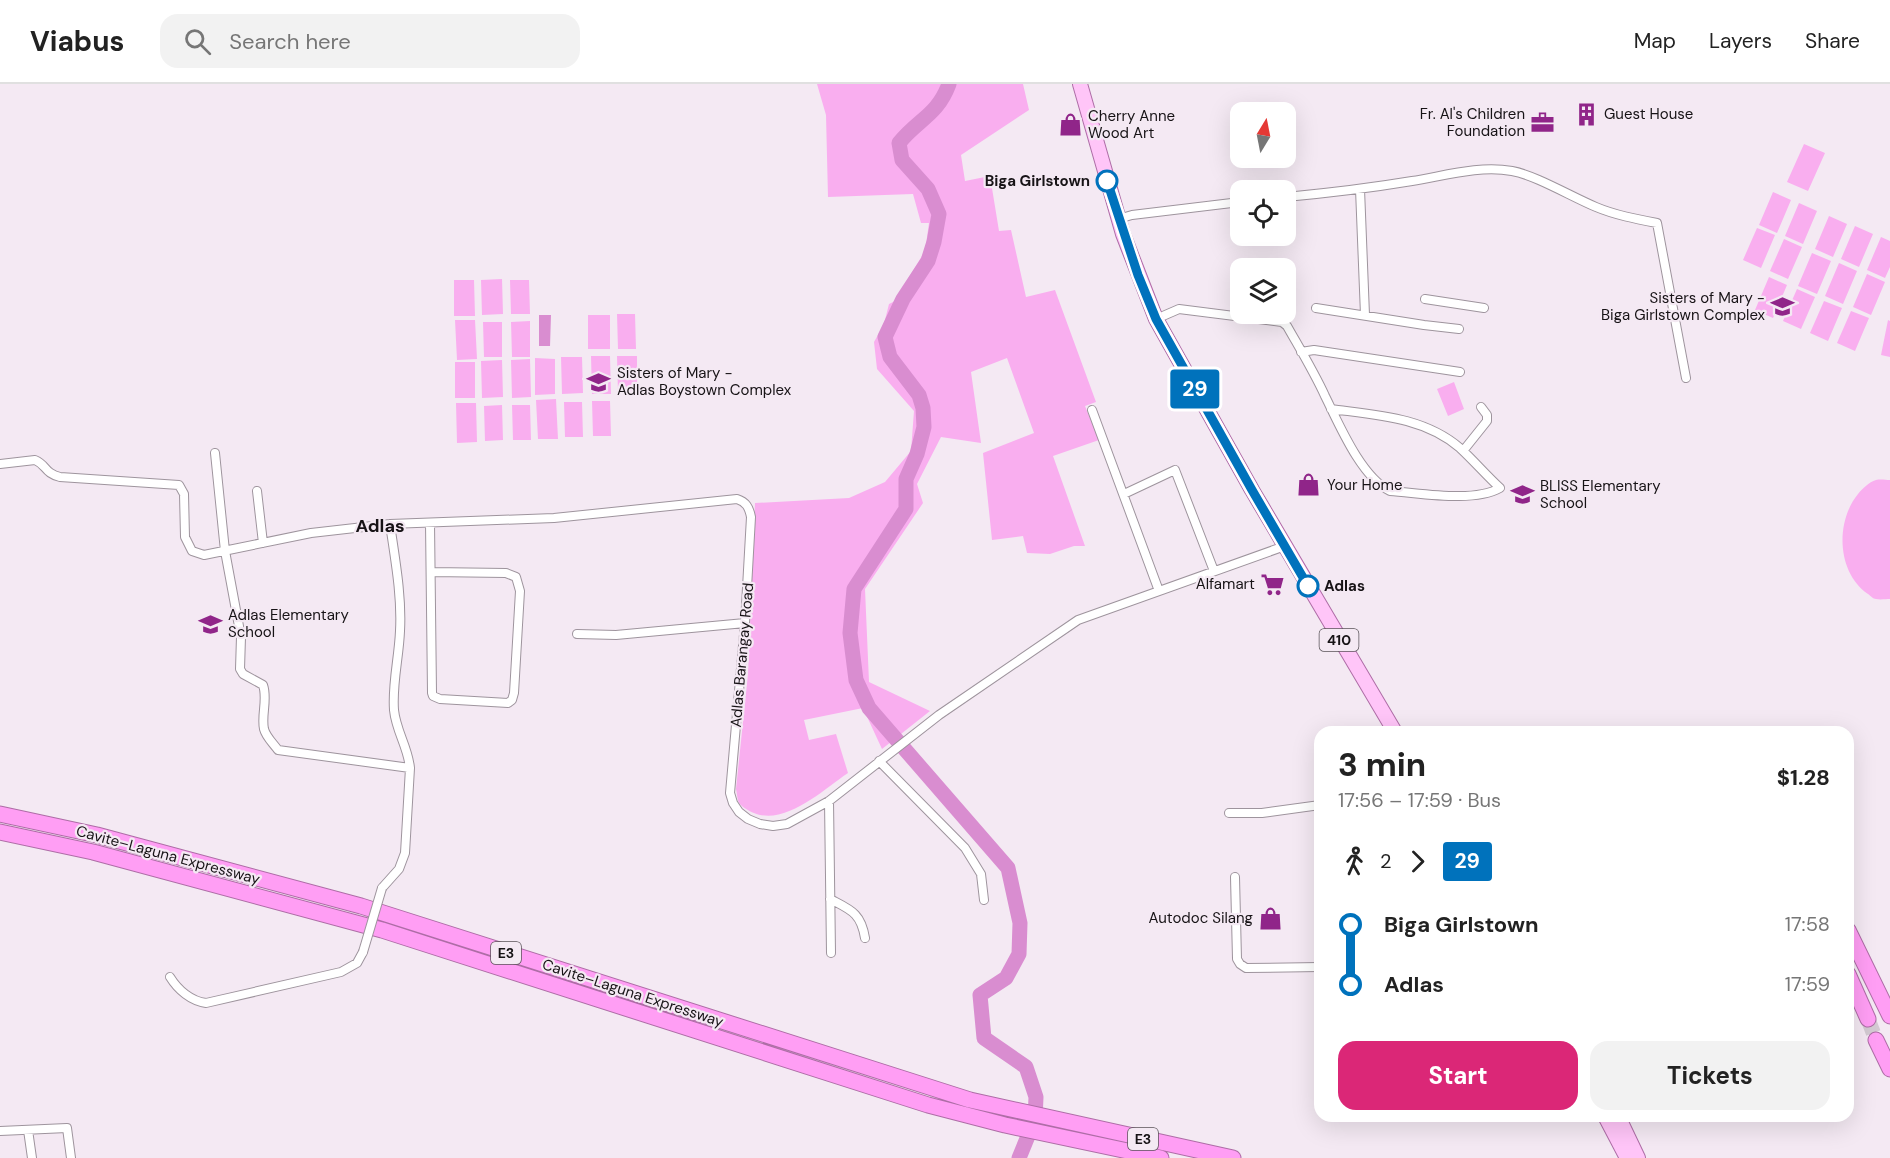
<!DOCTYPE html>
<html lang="en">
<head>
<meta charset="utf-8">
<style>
	:root { --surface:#fff; --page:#f2f2f2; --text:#222; --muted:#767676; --line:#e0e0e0; --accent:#db2777 }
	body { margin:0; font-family:"DM Sans",sans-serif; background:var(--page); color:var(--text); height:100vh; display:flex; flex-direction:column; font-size:22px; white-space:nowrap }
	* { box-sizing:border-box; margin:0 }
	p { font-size:20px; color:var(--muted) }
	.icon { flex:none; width:33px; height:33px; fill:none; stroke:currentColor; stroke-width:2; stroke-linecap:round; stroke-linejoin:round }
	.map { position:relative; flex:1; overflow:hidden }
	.side { position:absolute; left:1314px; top:642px; width:540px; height:396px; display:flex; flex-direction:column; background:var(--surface); border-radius:18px; box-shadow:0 6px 24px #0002 }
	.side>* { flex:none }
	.badge { padding:0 12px; border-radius:4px; font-size:21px; line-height:39px }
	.needle { width:39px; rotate:10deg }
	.buttons { position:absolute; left:1230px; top:18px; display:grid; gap:12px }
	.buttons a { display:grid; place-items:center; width:66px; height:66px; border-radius:12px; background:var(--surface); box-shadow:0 6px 24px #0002; font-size:30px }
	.map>.badge { position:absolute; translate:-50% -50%; box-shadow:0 0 0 3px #fff }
	.legs { display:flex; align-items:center; gap:9px; height:66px; padding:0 24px; font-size:20px }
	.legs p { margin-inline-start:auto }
	.summary { display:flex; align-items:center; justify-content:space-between; height:102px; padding:0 24px }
	h1 { font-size:33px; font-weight:700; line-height:45px }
	.button { display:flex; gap:12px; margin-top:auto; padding:12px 24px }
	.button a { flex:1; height:69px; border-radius:18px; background:var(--accent); color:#fff; font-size:24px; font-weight:700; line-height:69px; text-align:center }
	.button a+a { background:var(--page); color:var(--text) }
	ul { padding:0 24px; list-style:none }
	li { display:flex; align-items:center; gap:21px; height:60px; font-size:22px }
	li i { display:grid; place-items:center; width:9px; height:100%; margin:0 8px; background:currentColor }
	li i::after { content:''; width:15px; height:15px; margin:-8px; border:4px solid; border-radius:50%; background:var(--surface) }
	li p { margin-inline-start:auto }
	li:first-child i { background:linear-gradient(#0000 50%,currentColor 0) }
	li:last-child i { background:linear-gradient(currentColor 50%,#0000 0) }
	header { display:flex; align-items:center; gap:36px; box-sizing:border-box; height:84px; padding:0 30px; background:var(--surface); border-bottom:2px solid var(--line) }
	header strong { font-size:28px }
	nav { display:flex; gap:33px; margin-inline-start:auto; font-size:21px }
	.search { width:420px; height:54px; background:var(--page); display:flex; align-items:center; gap:15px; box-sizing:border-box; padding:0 21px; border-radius:18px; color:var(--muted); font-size:22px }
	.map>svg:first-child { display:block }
</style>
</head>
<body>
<header>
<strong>Viabus</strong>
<div class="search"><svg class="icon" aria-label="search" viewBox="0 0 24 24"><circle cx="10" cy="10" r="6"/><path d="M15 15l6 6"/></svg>Search here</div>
<nav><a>Map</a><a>Layers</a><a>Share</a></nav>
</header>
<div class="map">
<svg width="1890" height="1074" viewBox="0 0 1890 1074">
	<rect width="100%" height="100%" fill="#f4e9f3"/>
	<path fill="#f9aeef" d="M817,0h206l6,26 -68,45 4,26 25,-5 9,55 12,-1 15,67 29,-7 41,112 -11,4 14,34 -46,16 32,90h-11l-24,8 -23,-1 -4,-17 -31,4 -9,-87 51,-20 -27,-75 -36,14 10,71 -40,-6 -24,47 6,19 -58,86 4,93 61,29 -48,38 -19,-41 -59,12 5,20 27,-6 12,39c-25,17 -63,53 -94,40 -5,-2 -12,-6 -15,-10 -2,-4 -2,-10 -3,-14l12,-115 7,-171 94,-5 36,-16 26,-31 3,-40 -37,-42 -3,-27 10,-18 5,-20 10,-5 4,-12 22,-36 4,-28h-8l-8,-29 -85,3 -2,-82z
		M1804,60l21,9 -17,38 -21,-9z
		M1773,108l18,8 -14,33 -18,-8z
		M1799,119l18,8 -14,33 -18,-8z
		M1829,132l18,8 -14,33 -18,-8z
		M1855,142l18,8 -14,33 -18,-8z
		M1757,144l18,7 -14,33 -18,-8z
		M1881,153l9,4v26l-5,11 -18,-8z
		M1784,155l18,8 -14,32 -18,-8z
		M1812,169l19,8 -14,33 -19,-8z
		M1839,179l18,8 -14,33 -18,-8z
		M1867,190l18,8 -14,33 -18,-8z
		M1769,193l18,8 -14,33 -18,-8z
		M502,195l1,35 -21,1 -1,-35z
		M454,196h20l1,36h-21z
		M529,196l1,34h-19l-1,-34z
		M1797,205l18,8 -14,32 -18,-8z
		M1824,217l18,7 -14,33 -18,-8z
		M1851,227l18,7 -14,33 -18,-8z
		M617,230h18l1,35h-18z
		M588,231h22v34h-22z
		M455,236h20l2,39 -20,1z
		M1888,236l2,1v36l-9,-2z
		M530,237v36h-18l-1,-35z
		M483,238h19v35h-18z
		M591,272h19l1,38h-19z
		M617,272h20v37h-19z
		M561,273h21l1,36 -21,1z
		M535,274l20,1v35l-20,1z
		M530,275l1,38 -19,1 -1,-38z
		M502,276l1,37 -21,1 -1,-37z
		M455,278h20v36h-20z
		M1454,298l10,27 -16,7 -11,-27z
		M556,315l2,40h-20l-2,-39z
		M592,317h18l1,35h-18z
		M564,318h18l1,35h-18z
		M456,319h20l1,39 -20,1z
		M502,321l1,35 -18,1 -1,-35z
		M512,321h18l1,35h-18z
		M1890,396v119c-4,0 -10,1 -14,0 -3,0 -5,-3 -8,-5 -31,-21 -33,-72 -10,-100 4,-5 11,-12 18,-14 4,-1 10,0 14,0z"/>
	<path fill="#d98dd0" d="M539,231h12l-1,31h-11z"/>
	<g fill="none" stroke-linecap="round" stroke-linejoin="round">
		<path stroke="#d98dd0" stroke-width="15" d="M949,0c-12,32 -31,35 -50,59l3,17 26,29 11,25 -5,28 -6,19 -25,38 -18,38 5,20 29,38 4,13 1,19 -7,27 -11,25v30l-52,80 -4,44 6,47 13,28 139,160 12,55 -1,31 -13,24 -26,17 4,43 42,29 10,30 -1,22 -16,39"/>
		<path stroke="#d3c9d2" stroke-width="15" stroke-dasharray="15 8" stroke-linecap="butt" d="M1868,935l8,21"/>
		<defs>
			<path id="minor" d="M1360,105l5,126
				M1286,113c42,-4 84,-9 126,-16 32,-5 67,-16 100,-10 23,4 60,26 84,36 19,8 40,12 61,16l29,155
				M1118,135l14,-4 108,-13
				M1425,215l59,9
				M1316,224l108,17 35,4
				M1156,235l23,-10 103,13 5,4c13,23 27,46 38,70 14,28 36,81 65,95 31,2 83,12 110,-3 -14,-13 -26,-27 -40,-40 -36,-31 -84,-33 -129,-39
				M1301,268l13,-2 146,22
				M1092,326l67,181
				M1463,367l24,-30v-6l-6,-8
				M215,369l10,98 16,86 -1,32 3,5 20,11c5,14 -2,30 1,44 2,8 9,14 14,21l132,18
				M0,380l35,-4c12,5 9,13 25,17l119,8 5,9 1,43 7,14 12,4 107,-22 79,-9 164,-6 183,-19c9,3 12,8 14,18l-6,106 -15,170 3,10 6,9 9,7 12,5 13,2 14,-2 42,-23 110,-86 139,-95 207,-74
				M257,407l6,52
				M1124,410l51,-24 39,101
				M430,439l2,170 1,3 7,3 68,4 4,-3 2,-7 6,-102 -4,-14 -10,-4 -75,-1
				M577,550l39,1 129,-12
				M879,677l86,87 16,26 3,26
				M829,717l2,152
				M1229,729h33l58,-8
				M1235,793l2,82 3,5 6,4 74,-1
				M382,804l17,-19 6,-16 5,-85c-2,-21 -14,-37 -16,-58 -2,-26 5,-53 6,-79 2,-35 -5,-72 -10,-107
				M830,815c21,11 31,14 35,39
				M170,893c8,13 21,24 36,26l135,-31 16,-9 6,-11
				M28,1046l4,28
				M0,1047l67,-3 4,30"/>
			<path id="primary" d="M1080,0l43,150 33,85 96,171 143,242
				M1605,1032l22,42
				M1618,1032l20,42"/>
			<path id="motorway" d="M0,730l97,21 264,71 609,194 263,58
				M0,748l93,20 289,78 546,175 77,20 156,33
				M1848,846l42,86
				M1848,890l20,45
				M1876,956l14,29"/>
		</defs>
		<use href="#minor" stroke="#9e949d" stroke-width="10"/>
		<use href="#primary" stroke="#ae6da6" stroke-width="16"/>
		<use href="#motorway" stroke="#ae6da6" stroke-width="17"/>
		<use href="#minor" stroke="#fff" stroke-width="8"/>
		<use href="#primary" stroke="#ffc5f8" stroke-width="14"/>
		<use href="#motorway" stroke="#ff9ef4" stroke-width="15"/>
		<defs>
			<path id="minor-bridge" d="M363,868l19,-64"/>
		</defs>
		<use href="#minor-bridge" stroke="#9e949d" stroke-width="10" stroke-linecap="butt"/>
		<use href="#minor-bridge" stroke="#fff" stroke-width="8"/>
	</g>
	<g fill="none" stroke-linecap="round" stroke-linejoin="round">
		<defs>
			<path id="line-1" d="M1107,97l31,94 18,44 96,171 56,96"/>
		</defs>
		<use href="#line-1" stroke="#fff" stroke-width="14"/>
		<use href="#line-1" stroke="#0072bc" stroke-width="9"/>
	</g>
	<defs>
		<symbol id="building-bare" viewBox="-9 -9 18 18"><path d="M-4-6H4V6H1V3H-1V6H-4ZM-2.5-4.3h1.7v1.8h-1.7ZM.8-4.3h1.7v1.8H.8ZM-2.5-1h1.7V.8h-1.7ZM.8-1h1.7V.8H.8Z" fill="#902589" stroke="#f4e9f3" stroke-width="2.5" paint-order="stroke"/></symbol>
		<symbol id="office-bare" viewBox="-9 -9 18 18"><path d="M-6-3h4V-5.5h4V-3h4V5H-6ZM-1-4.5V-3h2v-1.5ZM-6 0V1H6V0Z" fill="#902589" stroke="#f4e9f3" stroke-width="2.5" paint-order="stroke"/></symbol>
		<symbol id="shop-bare" viewBox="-9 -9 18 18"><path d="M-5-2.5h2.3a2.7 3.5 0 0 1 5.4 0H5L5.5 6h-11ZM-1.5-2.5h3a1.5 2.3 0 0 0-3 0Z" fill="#902589" stroke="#f4e9f3" stroke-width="2.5" paint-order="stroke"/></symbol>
		<symbol id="school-bare" viewBox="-9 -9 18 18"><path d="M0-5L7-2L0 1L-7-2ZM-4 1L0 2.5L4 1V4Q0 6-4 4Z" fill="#902589" stroke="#f4e9f3" stroke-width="2.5" paint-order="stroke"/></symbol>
		<symbol id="supermarket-bare" viewBox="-9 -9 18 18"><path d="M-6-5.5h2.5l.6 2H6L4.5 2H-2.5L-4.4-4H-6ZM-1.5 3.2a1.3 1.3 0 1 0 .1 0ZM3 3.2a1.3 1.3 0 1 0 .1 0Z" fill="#902589" stroke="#f4e9f3" stroke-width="2.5" paint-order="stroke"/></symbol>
	</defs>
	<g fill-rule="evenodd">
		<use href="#building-bare" x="1570" y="14" width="33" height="33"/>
		<use href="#office-bare" x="1526" y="22" width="33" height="33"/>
		<use href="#shop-bare" x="1054" y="24" width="33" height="33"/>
		<use href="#school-bare" x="1766" y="206" width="33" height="33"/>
		<use href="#school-bare" x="582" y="282" width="33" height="33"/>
		<use href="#shop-bare" x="1292" y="384" width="33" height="33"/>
		<use href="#school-bare" x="1506" y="394" width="33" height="33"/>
		<use href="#supermarket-bare" x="1256" y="484" width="33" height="33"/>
		<use href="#school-bare" x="194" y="524" width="33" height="33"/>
		<use href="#shop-bare" x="1254" y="818" width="33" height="33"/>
	</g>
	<g fill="#fff" stroke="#0072bc" stroke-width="3">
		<circle cx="1107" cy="97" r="10"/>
		<circle cx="1308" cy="502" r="10"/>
	</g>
	<g text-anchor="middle" stroke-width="4.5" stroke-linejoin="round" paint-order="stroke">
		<g fill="#f4e9f3" stroke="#595358" stroke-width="1.5">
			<rect x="1319.5" y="545" width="39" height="22" rx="4.5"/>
			<rect x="491" y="858" width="30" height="22" rx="4.5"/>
			<rect x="1128" y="1044" width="30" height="22" rx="4.5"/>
		</g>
		<g font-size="14" font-weight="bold" fill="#171316">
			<text x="1339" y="561">410</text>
			<text x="506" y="874">E3</text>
			<text x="1143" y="1060">E3</text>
		</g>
		<g font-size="15" fill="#171316" stroke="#f4e9f3" text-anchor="start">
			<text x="1525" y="35" text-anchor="end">Fr. Al's Children<tspan x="1525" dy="17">Foundation</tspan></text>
			<text x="1604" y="35">Guest House</text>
			<text x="1088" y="37">Cherry Anne<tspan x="1088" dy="17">Wood Art</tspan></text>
			<text x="1765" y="219" text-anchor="end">Sisters of Mary -<tspan x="1765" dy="17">Biga Girlstown Complex</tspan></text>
			<text x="617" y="294">Sisters of Mary -<tspan x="617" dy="17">Adlas Boystown Complex</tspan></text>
			<text x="1327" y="406">Your Home</text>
			<text x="1540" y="407">BLISS Elementary<tspan x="1540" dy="17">School</tspan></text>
			<text x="1255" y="505" text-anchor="end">Alfamart</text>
			<text x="228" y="536">Adlas Elementary<tspan x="228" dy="17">School</tspan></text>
			<text x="1253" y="839" text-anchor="end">Autodoc Silang</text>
		</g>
		<g font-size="15" font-weight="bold" fill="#171316" stroke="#f4e9f3" text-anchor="end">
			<text x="1090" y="102">Biga Girlstown</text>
			<text x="1324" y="507" text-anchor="start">Adlas</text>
		</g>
		<g font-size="15" fill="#171316" stroke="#f4e9f3">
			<text transform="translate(742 571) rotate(-85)" y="5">Adlas Barangay Road</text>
			<text transform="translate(168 771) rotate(15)" y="5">Cavite–Laguna Expressway</text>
			<text transform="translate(633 909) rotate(18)" y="5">Cavite–Laguna Expressway</text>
		</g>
		<g font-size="18" font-weight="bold" fill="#171316" stroke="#f4e9f3">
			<text x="380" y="448">Adlas</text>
		</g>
	</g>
</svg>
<div class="buttons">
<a><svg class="needle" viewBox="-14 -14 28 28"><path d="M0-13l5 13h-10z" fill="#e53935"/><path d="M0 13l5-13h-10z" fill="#767676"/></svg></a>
<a><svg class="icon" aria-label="locate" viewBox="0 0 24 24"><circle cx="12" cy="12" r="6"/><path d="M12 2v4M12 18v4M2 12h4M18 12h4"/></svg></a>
<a><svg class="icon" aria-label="layers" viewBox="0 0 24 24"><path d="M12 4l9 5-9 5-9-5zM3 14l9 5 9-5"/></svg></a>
</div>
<b class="badge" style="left:1195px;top:305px;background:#0072bc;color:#fff">29</b>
<section class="side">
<div class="summary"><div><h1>3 min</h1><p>17:56 – 17:59 · Bus</p></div><b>$1.28</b></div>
<div class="legs"><svg class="icon" aria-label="walk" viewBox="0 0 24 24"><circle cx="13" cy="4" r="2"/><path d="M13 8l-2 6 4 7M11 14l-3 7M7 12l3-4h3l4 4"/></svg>2<svg class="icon" aria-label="forward" viewBox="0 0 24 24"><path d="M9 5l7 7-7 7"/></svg><b class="badge" style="background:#0072bc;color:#fff">29</b></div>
<ul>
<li><i style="color:#0072bc"></i><b>Biga Girlstown</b><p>17:58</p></li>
<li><i style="color:#0072bc"></i><b>Adlas</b><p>17:59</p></li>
</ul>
<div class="button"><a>Start</a><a>Tickets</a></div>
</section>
</div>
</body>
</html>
